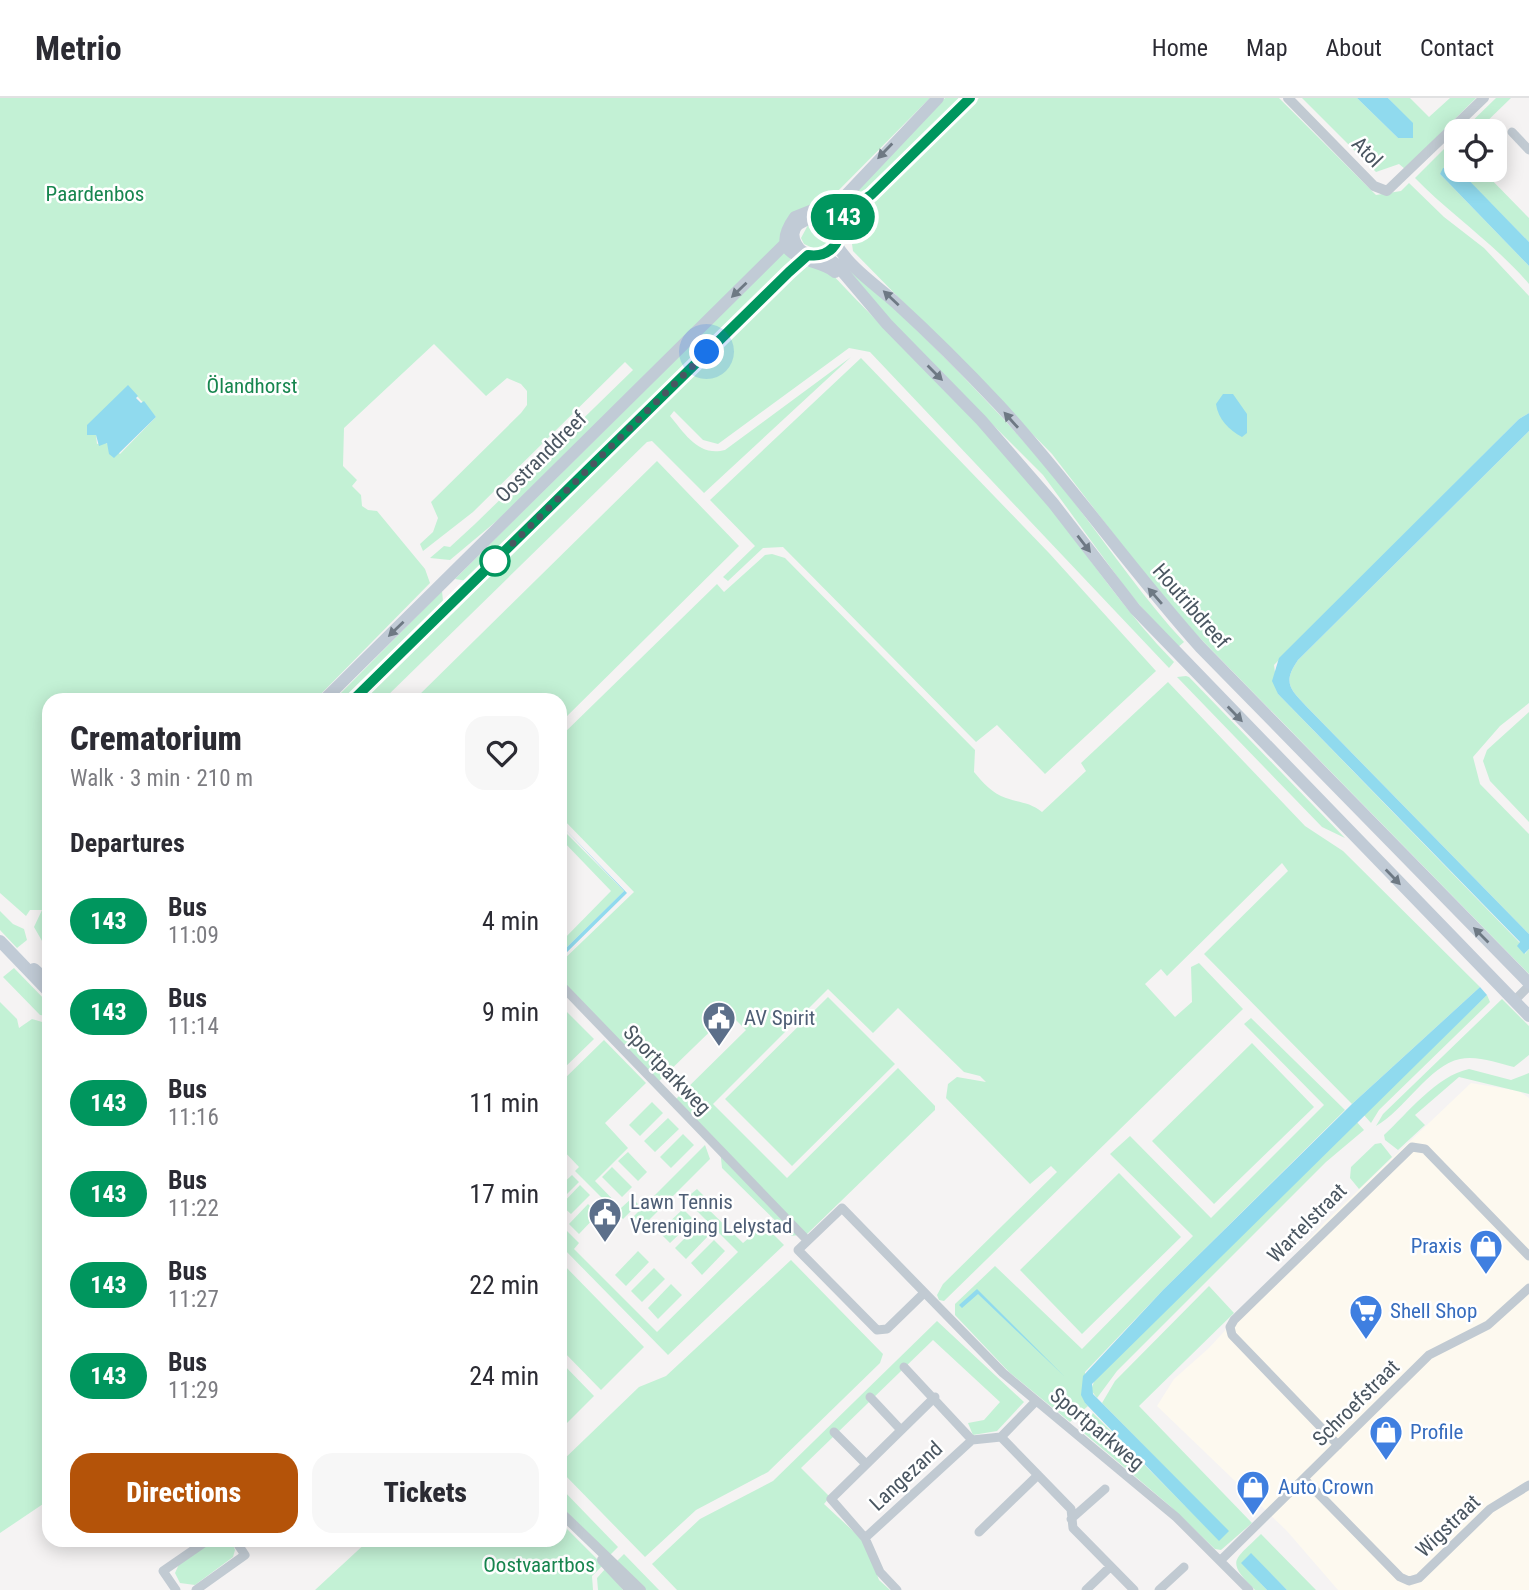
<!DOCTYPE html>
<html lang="en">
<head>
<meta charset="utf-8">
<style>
	:root { --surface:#fff; --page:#f7f7f7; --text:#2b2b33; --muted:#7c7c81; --line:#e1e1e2; --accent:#b45309 }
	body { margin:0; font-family:"Roboto Condensed",sans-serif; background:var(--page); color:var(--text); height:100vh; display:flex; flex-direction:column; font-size:26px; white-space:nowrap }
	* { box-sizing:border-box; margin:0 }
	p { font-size:23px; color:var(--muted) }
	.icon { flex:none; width:38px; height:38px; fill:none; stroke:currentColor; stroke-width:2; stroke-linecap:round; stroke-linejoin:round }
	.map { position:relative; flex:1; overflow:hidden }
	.sheet { position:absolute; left:42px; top:595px; width:525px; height:854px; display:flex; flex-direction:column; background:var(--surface); border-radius:21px; box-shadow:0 4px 18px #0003 }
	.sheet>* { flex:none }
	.badge { padding:0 14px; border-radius:23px; font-size:24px; line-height:46px }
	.controls { position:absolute; left:1444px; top:21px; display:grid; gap:14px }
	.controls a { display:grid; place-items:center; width:63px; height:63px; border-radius:14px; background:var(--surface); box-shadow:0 4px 18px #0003; font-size:35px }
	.you { position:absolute; width:35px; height:35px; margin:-18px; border:5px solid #fff; border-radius:50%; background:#1a73e8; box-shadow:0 0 0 10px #1a73e833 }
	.map>.badge { position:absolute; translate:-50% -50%; box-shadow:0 0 0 4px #fff }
	h2 { padding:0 28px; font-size:26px; line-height:63px }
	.round { display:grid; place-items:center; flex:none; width:74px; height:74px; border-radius:21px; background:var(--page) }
	.head { display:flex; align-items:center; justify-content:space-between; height:119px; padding:0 28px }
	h1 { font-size:33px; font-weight:800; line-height:52px }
	.primary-button { display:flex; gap:14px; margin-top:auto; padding:14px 28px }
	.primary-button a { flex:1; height:80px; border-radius:21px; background:var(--accent); color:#fff; font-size:28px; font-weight:800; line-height:80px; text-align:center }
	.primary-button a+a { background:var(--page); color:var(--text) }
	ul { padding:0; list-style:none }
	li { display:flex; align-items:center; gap:21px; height:91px; padding:0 28px }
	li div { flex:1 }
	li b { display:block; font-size:26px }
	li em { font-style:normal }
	li .badge { min-width:77px; font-weight:700; text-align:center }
	header { display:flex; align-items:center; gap:42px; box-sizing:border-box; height:98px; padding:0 35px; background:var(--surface); border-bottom:2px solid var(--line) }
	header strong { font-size:33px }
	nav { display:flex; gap:38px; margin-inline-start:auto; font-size:24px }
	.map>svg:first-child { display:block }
</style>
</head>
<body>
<header>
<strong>Metrio</strong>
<nav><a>Home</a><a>Map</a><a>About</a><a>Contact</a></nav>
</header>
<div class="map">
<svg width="1529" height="1492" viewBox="0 0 1529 1492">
	<rect width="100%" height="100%" fill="#f5f3f3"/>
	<path fill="#fdf9ef" d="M1471,985l48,8 10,7v492h-191l-51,-59 -130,-125 17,-27 35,-31 116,-126z"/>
	<path fill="#c3f1d5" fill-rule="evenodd" d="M0,0h930l-100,101 -6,5 -26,6 -17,34 -269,264 -62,52 -20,-2 14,-12 6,1 25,-23 158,-154 -8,-8 -152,150 -50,39 -3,-7 13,-12 5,-14 -7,-16 90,-89 6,-8v-14l-6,-7 -14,-6 -21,18 -52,-52 -90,84 -1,38 14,14 -5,6 9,9 1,11 6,4 9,1 48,58 5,14 -115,117h-266v253l-15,-26 8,-17h-12l-4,6 -26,-23zM128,288l28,31 -36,37 -15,-12 -8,2 -1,-9h-4z
		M945,0h18l-123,116 -4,-4z
		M979,0h300l97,97 25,-4 8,-8 35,34 40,31 45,48v117l-10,6 -245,246 4,29 242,249 5,11 4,-5v25l-335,-342 -48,-56 -94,-122 -199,-203 -3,-21 7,-13z
		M1302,0h55l41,40 15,-14 -25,-26h22l19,19 21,-19h26l-71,71 -6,-5 -23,8z
		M1496,0h15l-34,33h-15z
		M1456,39v30h-9l-7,7 89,92v18c-34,-40 -78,-69 -114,-106z
		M1458,72h24l47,48v24z
		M828,123l4,11 -5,12 -12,5 -11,-5 -3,-6 7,-13z
		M785,153l9,13 -327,317 -12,-2z
		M842,160c68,65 136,130 197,201 51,59 92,126 145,183l-7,6 -47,-54 -87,-119 -142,-142 -63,-71z
		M804,169h13l13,5c69,74 145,142 208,220 46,57 85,118 136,170l-5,6 -299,-316 -21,-4 -131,96 -15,-4 -29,-29 -4,5c15,18 29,41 55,34l126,-93 -147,136 -52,-52 -5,1 -264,258h-26l104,-102 40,-32 16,-23z
		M861,260l188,195 107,118 -111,103 -48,-49 -21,17 -193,-195 -20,1 -35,33 -5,-4 32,-31 -45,-46z
		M1529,333v272l-29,23 -27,31 7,27 49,50v100l-223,-228c-17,-18 -23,-24 -8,-46z
		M657,363l82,85 -179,177v-23h-146z
		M772,456l13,4 190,192 -1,22c9,11 18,21 32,26 14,5 24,4 36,14l44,-41 -5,-8 87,-81 137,144 38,25 137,136 -128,117 -148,-150 84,-83 -6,-8 -115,113 -6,-7 -16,15 30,33 17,-15 -1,-35 8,-4 44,46 -299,292 -5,-1 -2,-5 6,-11 114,-112 -6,-6 -21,18 -84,-86 2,-14 9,-7 29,5 -6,-6 -16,-4 -66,-64 -25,25 -45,-44 -115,115 74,74 111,-110 37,38v4l-128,124 -16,2 -69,-68 -2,-19 -45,-49 71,-70 -17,-17 -71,69 -98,-103v-16l74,-71 -74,-76v-79l157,-153 7,8 41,-37z
		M442,493l1,10 -99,99h-10z
		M1186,578l3,1 156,161 -23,-11 -145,-150z
		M1529,614v110l-39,-41 -7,-20 4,-11z
		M560,729l64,64 -64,63v-11l51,-52 -51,-53z
		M0,813l13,13 11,5 3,11 -10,8 -17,-18z
		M14,870l35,36v12l-9,-1 -37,-38z
		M1487,897l3,7 -111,108 -8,13 -8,-9z
		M828,899l67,67 -103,102 -67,-67z
		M1502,901l27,27v29l-15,12c-16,-4 -38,-12 -54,-8 -31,6 -56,52 -84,67l7,-12z
		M0,904l17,17 2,9 13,-9 17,5v476l-49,33z
		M560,907l34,34 -34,33z
		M1251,920l94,92 -182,180 -78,82v31l3,3 -18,16 -61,-50 -54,-57v-11l40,-38 87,83 111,-113 -83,-82 20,-18 81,82 113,-113 -80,-81z
		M604,942l42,43 -41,40 23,25 -33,33 26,27 11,-10 6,6 -15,15 -48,-48 4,-4 -19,-20v-64z
		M1252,945l62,64 -100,97 -62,-63z
		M1469,971l42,11 18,-7v21l-70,-17 -44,38 10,10 -27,25 -13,-10 -1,-5c24,-22 52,-59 85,-66z
		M652,1004l11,11 -23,23 -11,-11z
		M668,1020l11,11 -24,23 -11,-11z
		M1356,1023l8,9 -38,32 -209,209 -20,27 -6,-8 4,-11z
		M683,1036l11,11 -23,23 -11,-11z
		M1381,1045l11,14 -33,32 -9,-11 1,-11 24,-23z
		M705,1047l5,14 -70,70 -9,-10z
		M628,1054l19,20 -9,9 -20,-20z
		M612,1069l20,20 -10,10 -20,-20z
		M1119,1075l62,64 -99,97 -62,-64z
		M572,1077l7,7 -19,19v-15z
		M580,1087l10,10 -19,19 -10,-9z
		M697,1091l13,13 -4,5 37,36 21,-18 20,20 -116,110 -108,-110v-21l19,19 -5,6 83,83 81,-80 -53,-53z
		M588,1106l10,10 -19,20 -10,-10z
		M683,1111l11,11 -24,23 -11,-11z
		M698,1127l11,10 -23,24 -11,-11z
		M714,1142l11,11 -23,24 -11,-12z
		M638,1153l11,11 -23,24 -11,-11z
		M791,1162l92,94 -3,9 -112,109 -72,38 -51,47 -85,-87v-7l79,-76 27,-11z
		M560,1163l84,86 -43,43 -41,-42z
		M654,1170l11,11 -23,23 -11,-11z
		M671,1186l11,11 -24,24 -10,-11z
		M1209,1188l25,27 -95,93 113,117 -31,27 -6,-1 -45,-43 -91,-77 14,-16 126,127 9,-9 -126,-128 13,-22z
		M937,1223l87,81 -27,29 -24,4 -5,-12 16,-3 16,-18 -67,-62 -132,128 29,29 -6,7 42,39 13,37 11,10h-213l-25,-26 48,-45 73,-38z
		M560,1263l34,35 -34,34z
		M560,1389l58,60 -9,9 -49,-51z
		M560,1424l43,43 -11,11 1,14h-278l54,-50h191z
		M1261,1436l55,56h-29l-36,-36 -9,9 25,27h-12c-30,-30 -21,-29 6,-56z
		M213,1442h18l4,10 -2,7 -38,28 -15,-2 -5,-10 5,-11z
		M624,1456l35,36h-17l-26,-28z
		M606,1470l17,22h-25l-1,-12z"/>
	<path fill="#90daee" d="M1357,0h31l25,25v15h-15z
		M1456,69l73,75v24l-89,-92 3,-6z
		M128,287l10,11 -2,2 5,5 3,-2 12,16 -42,41 -5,-4 -2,-11 -8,3 -3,-11h-9v-10z
		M1223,296h10l14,20v19l-5,4c-13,-7 -24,-18 -26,-33z
		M1529,315v18l-231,229c-15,22 -9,28 8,46l223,228v15l-5,5 -7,-8 3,-4 -242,-248 -6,-13 7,-23 240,-239z
		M560,726l67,69 -67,66v-5l64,-63z
		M1480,889l7,8 -395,389 1,10 136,137 -10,10 -134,-138 -4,-8 2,-19 80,-86 189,-186z
		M977,1191l87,87 -86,-82 -16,14 -3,-3z
		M1251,1455l36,37h-20l-26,-27z"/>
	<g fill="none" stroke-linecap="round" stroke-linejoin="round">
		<path stroke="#c1cad2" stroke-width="9" d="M1512,34l17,18
			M560,886l247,256
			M1514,903l15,-15
			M924,1195l-37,36 -10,1 -79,-80 44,-42 161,165 173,144 73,73
			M904,1269l68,73 29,-3 35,-36
			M870,1299l31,33
			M834,1334l32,32
			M1001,1339l70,72 2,19 61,62
			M1338,1347l-106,-110 -2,-8 4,-7 178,-173 13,2 104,107
			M1304,1381l96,98 9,4 10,-3 71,-69 39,-24
			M1071,1421l34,-30
			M979,1434l59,-57
			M865,1440l107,-98
			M1221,1462l208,-205 59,-30 41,-37
			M176,1492l-13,-19 45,-31
			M196,1492l49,-35 -10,-15
			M897,1492l-17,-18 -15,-34 -34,-39 104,-102
			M1086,1492l24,-23
			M1159,1492l25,-23"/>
		<path stroke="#c1cad2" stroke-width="10" d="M1288,0l86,88 13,5 97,-93
			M560,1414l81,78
			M602,1462l28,30"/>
		<path stroke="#c1cbd6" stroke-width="12" d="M838,126l15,-18 18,-11 99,-97
			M836,146c14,24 40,41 60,59 36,33 70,67 103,102 71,77 131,164 201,242l329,336
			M832,152l7,-17 -8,-19 -16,-5 -20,8c-32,45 24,40 40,55
			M823,157l13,9 51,60 94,96 72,83 82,106 394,407
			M815,158c-8,-1 -15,-4 -19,-12 -13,-25 23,-26 35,-33l107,-113
			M324,602l463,-458
			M353,602l455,-445
			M0,843l49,51
			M34,871l10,9 5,-7"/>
	</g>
	<defs><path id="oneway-solid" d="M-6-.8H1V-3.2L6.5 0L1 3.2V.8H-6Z" transform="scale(1.75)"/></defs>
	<g fill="#6e7984">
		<use href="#oneway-solid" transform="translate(885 53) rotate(134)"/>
		<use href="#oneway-solid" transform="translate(739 192) rotate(136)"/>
		<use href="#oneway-solid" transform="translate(891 200) rotate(-137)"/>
		<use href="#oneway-solid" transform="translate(935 275) rotate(45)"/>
		<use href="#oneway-solid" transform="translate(1011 322) rotate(-132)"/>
		<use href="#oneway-solid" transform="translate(1084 446) rotate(52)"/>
		<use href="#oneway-solid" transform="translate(1155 498) rotate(-131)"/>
		<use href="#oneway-solid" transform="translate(396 531) rotate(136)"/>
		<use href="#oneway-solid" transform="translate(1235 616) rotate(46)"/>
		<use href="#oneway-solid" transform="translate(1393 779) rotate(46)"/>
		<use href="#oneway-solid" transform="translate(1481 837) rotate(-135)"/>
	</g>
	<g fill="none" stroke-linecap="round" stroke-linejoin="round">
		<defs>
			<path id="line" d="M353,602l436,-428 19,-17c20,3 35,-11 30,-31l15,-18 18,-11 99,-97"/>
		</defs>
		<use href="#line" stroke="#fff" stroke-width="16"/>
		<use href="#line" stroke="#00965e" stroke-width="10"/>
		<path stroke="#4a5661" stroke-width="7" stroke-dasharray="0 12.6" d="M495,463l212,-209"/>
	</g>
	<defs>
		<symbol id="civic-pin" viewBox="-11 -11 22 30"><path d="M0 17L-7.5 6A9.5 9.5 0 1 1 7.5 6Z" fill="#5c6f8a" stroke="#fff"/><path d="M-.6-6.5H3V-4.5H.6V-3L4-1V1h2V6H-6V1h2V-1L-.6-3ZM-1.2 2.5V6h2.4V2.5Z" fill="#fff"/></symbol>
		<symbol id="shop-pin" viewBox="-11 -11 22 30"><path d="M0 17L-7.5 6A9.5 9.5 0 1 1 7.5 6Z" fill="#3f7fe0" stroke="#fff"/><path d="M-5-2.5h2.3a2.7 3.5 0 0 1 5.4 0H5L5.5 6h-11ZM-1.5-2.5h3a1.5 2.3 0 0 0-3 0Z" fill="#fff"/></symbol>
		<symbol id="supermarket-pin" viewBox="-11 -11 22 30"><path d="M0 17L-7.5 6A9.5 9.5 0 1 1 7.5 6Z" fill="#3f7fe0" stroke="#fff"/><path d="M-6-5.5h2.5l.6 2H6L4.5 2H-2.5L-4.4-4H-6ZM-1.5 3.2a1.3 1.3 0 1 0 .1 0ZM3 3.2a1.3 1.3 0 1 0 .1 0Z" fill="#fff"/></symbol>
	</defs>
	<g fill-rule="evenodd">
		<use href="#civic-pin" x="700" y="901" width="38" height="52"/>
		<use href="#civic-pin" x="586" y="1097" width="38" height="52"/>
		<use href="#shop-pin" x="1467" y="1129" width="38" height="52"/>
		<use href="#supermarket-pin" x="1347" y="1194" width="38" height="52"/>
		<use href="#shop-pin" x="1367" y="1315" width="38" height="52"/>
		<use href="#shop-pin" x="1234" y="1370" width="38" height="52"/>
	</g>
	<circle fill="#fff" stroke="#00965e" stroke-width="3.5" cx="495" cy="463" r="14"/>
	<g text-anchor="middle" stroke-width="5" stroke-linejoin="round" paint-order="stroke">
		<g font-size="21" fill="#4a5661" stroke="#fff">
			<text transform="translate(1367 54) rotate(46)" y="7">Atol</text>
			<text transform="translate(541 359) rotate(-45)" y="7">Oostranddreef</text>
			<text transform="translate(1191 508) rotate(49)" y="7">Houtribdreef</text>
			<text transform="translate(667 972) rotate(46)" y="7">Sportparkweg</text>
			<text transform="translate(1307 1125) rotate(-45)" y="7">Wartelstraat</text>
			<text transform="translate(1356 1305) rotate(-45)" y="7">Schroefstraat</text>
			<text transform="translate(1097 1331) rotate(40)" y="7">Sportparkweg</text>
			<text transform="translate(906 1378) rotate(-43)" y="7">Langezand</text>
			<text transform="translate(1448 1428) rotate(-44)" y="7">Wigstraat</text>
		</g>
		<g font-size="21" fill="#17864f" stroke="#fff">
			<text x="95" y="103">Paardenbos</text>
			<text x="252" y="295">Ölandhorst</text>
			<text x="539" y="1474">Oostvaartbos</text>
		</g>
		<g font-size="21" fill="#4e5e75" stroke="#fff" text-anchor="start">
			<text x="744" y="927">AV Spirit</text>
			<text x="630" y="1111">Lawn Tennis<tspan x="630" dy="24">Vereniging Lelystad</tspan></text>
		</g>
		<g font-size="21" fill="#366cbe" stroke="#fff" text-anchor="start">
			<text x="1462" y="1155" text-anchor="end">Praxis</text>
			<text x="1390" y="1220">Shell Shop</text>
			<text x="1410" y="1341">Profile</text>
			<text x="1278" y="1396">Auto Crown</text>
		</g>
	</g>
</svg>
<div class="controls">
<a><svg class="icon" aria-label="locate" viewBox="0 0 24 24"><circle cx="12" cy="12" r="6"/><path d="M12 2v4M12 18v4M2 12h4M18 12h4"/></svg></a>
</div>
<div class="you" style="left:707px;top:254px"></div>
<b class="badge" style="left:843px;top:119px;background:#00965e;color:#fff">143</b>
<section class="sheet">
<div class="head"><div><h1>Crematorium</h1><p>Walk · 3 min · 210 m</p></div><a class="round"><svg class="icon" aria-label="heart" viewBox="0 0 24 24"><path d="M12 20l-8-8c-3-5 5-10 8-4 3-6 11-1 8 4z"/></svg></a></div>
<h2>Departures</h2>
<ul>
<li><span class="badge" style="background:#00965e;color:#fff">143</span><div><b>Bus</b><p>11:09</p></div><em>4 min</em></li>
<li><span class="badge" style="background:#00965e;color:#fff">143</span><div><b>Bus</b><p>11:14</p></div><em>9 min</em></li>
<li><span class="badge" style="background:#00965e;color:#fff">143</span><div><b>Bus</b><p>11:16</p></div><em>11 min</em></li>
<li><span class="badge" style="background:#00965e;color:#fff">143</span><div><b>Bus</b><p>11:22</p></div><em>17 min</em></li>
<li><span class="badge" style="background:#00965e;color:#fff">143</span><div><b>Bus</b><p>11:27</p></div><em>22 min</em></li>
<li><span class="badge" style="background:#00965e;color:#fff">143</span><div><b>Bus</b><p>11:29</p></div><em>24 min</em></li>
</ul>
<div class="primary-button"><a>Directions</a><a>Tickets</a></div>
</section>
</div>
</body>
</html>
